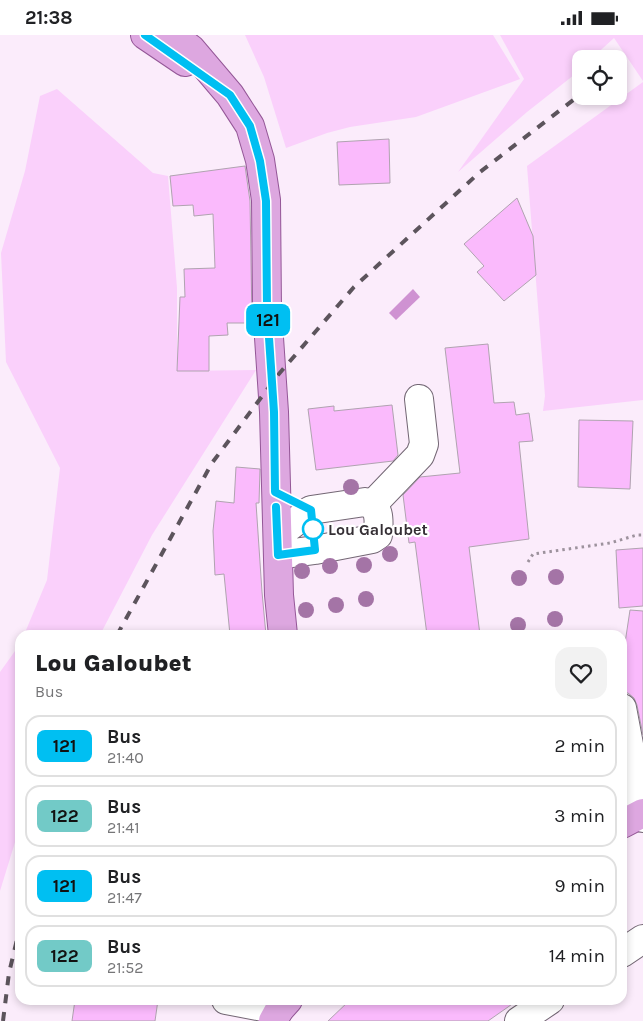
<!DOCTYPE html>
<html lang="fr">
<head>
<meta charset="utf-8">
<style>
	:root { --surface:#fff; --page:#f2f2f2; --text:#202124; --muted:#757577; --line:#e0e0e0 }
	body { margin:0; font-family:Karla,sans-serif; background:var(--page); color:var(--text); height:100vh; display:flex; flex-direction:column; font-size:19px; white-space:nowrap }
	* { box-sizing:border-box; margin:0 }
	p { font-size:16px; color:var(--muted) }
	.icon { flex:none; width:28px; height:28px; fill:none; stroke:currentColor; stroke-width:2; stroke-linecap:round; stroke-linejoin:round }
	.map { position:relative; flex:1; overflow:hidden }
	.panel { position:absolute; left:15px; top:595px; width:612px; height:375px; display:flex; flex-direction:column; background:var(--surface); border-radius:15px; box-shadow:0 2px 8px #0003 }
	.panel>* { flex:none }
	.badge { padding:0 10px; border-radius:8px; font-size:18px; line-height:32px }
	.controls { position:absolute; left:572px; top:15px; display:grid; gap:10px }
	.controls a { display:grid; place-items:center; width:55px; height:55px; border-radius:10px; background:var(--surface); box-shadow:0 2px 8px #0003; font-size:25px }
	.map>.badge { position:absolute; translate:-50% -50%; box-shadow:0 0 0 2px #fff }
	.round { display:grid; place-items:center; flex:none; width:52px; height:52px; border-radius:15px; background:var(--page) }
	.headline { display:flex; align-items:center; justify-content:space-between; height:85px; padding:0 20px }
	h1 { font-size:24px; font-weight:800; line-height:38px }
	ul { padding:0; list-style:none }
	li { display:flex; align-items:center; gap:15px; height:62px; margin:0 10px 8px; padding:0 10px; border:2px solid var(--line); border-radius:15px }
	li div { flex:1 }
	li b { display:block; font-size:19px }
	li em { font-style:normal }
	li .badge { min-width:55px; font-weight:700; text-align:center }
	.status { display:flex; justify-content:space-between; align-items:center; height:35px; padding:0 25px; background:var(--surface); direction:ltr }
	.status svg { height:14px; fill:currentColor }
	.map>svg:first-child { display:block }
</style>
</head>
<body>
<div class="status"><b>21:38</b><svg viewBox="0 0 49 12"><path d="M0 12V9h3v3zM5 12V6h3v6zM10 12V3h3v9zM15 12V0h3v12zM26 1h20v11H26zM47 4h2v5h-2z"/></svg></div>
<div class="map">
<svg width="643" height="986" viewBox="0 0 643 986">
	<rect width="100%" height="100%" fill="#fbecfb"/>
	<path fill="#fad0fb" d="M245,0h248l27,44 -104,38 -66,10 -23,6 -41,15 -22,-71z
		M500,0h143v46l-29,-43 -23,21h-10v9l-7,7 -47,37 -69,60 66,-93z
		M643,47v318l-100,11 2,-15 -18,-230z
		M57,54l96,84 15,3 9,112v83l79,-1 -104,165 -52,100h-76l23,-55 13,-112 -54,-106 -5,-109 24,-82 15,-75z
		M20,609v182l-20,65v-219z"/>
	<path fill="#cf92d2" d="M413,254l7,8 -24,23 -7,-7z"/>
	<path fill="#fabafc" stroke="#b0a3b0" d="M389,104l1,44 -51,2 -2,-43z
		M245,131l5,35 2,122h-25l1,12 -19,1v35h-32l3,-74h5l-1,-28 31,-1 -2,-54 -19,2 -1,-11 -20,1 -3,-30z
		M517,163l16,38 3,39 -32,26 -27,-29 7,-6 -20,-22z
		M488,309l6,59 20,-1 2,13 13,-2 4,28 -14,1 10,97 -60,8 11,88h-53l-12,-93 -6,1 -6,-48 17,-18 40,-4 -15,-125z
		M392,370l6,50 -5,6 -77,9 -8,-61 26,-3v5z
		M579,385l54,1 -3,68 -52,-2z
		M236,432l24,2 -1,34h-3l6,89 4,43h-36l-6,-61 -9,1 -2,-44 3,-30 18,2z
		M643,513v58l-24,2 -3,-58z
		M630,575l13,1v124l-6,-30 -3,-7 -6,-5h-6v-30z
		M75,965h83l-3,21h-83z
		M350,965h168l-30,21h-160z"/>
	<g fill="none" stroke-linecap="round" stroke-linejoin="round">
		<defs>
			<path id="minor" d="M373,469l47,-49 4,-11 -5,-45
				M278,500l33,-25 54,-8c16,4 14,19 13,33l-6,4 -57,11 -37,5
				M622,673l21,110
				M622,918l21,-14
				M226,965l53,10
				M519,986l31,-21"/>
			<path id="major" d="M145,0l40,27
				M172,0l19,14 39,46 20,31 10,34 6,40 1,108 7,104 5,183 4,40
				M622,789l21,-11
				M273,986l6,-11 9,-10"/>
		</defs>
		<use href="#minor" stroke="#736774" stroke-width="30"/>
		<use href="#major" stroke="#945797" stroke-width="30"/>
		<path stroke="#9d929d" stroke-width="3" stroke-dasharray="2.5 4" stroke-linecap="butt" d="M528,527l5,-8 77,-11 27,-8h6"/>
		<use href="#minor" stroke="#fff" stroke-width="28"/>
		<use href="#major" stroke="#dda7e0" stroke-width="28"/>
		<path stroke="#5c545c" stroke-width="4" stroke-dasharray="9 9" stroke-linecap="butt" d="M619,30l7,-6
			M117,600l95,-172 66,-88 76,-88 126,-115 101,-78
			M3,986l6,-48 11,-46"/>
	</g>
	<g fill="#a474a6">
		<circle cx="351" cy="452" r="8"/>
		<circle cx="390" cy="519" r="8"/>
		<circle cx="364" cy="530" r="8"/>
		<circle cx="330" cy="531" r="8"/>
		<circle cx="302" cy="536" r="8"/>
		<circle cx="556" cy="542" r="8"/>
		<circle cx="519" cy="543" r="8"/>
		<circle cx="366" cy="564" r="8"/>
		<circle cx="336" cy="570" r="8"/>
		<circle cx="306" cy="575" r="8"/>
		<circle cx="555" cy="584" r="8"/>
		<circle cx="518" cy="590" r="8"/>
	</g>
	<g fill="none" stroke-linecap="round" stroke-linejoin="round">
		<defs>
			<path id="line" d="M145,0l85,60 20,31 10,35 6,40 1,107 7,104 1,80 36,18 4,40 -37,5 -2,-48"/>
		</defs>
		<use href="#line" stroke="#fff" stroke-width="11"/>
		<use href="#line" stroke="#00bff2" stroke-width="8"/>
	</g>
	<circle fill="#fff" stroke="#00bff2" stroke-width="2.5" cx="313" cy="494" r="10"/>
	<g text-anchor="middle" stroke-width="4.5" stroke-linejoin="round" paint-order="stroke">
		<g font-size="16" font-weight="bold" fill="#352f35" stroke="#fff" text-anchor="start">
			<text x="328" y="500">Lou Galoubet</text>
		</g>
	</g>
</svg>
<div class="controls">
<a><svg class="icon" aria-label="locate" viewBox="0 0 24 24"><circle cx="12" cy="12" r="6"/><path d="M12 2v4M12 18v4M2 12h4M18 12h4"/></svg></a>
</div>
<b class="badge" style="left:268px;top:285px;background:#00bff2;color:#111">121</b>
<section class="panel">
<div class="headline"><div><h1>Lou Galoubet</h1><p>Bus</p></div><a class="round"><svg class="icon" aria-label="heart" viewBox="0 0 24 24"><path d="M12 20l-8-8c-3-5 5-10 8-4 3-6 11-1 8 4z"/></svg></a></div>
<ul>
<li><span class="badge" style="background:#00bff2;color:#111">121</span><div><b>Bus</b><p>21:40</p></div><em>2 min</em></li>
<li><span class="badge" style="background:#72cac7;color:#111">122</span><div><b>Bus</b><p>21:41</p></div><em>3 min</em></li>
<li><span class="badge" style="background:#00bff2;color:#111">121</span><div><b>Bus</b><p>21:47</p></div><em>9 min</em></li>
<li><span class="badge" style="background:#72cac7;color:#111">122</span><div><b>Bus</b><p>21:52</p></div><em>14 min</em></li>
</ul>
</section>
</div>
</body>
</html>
